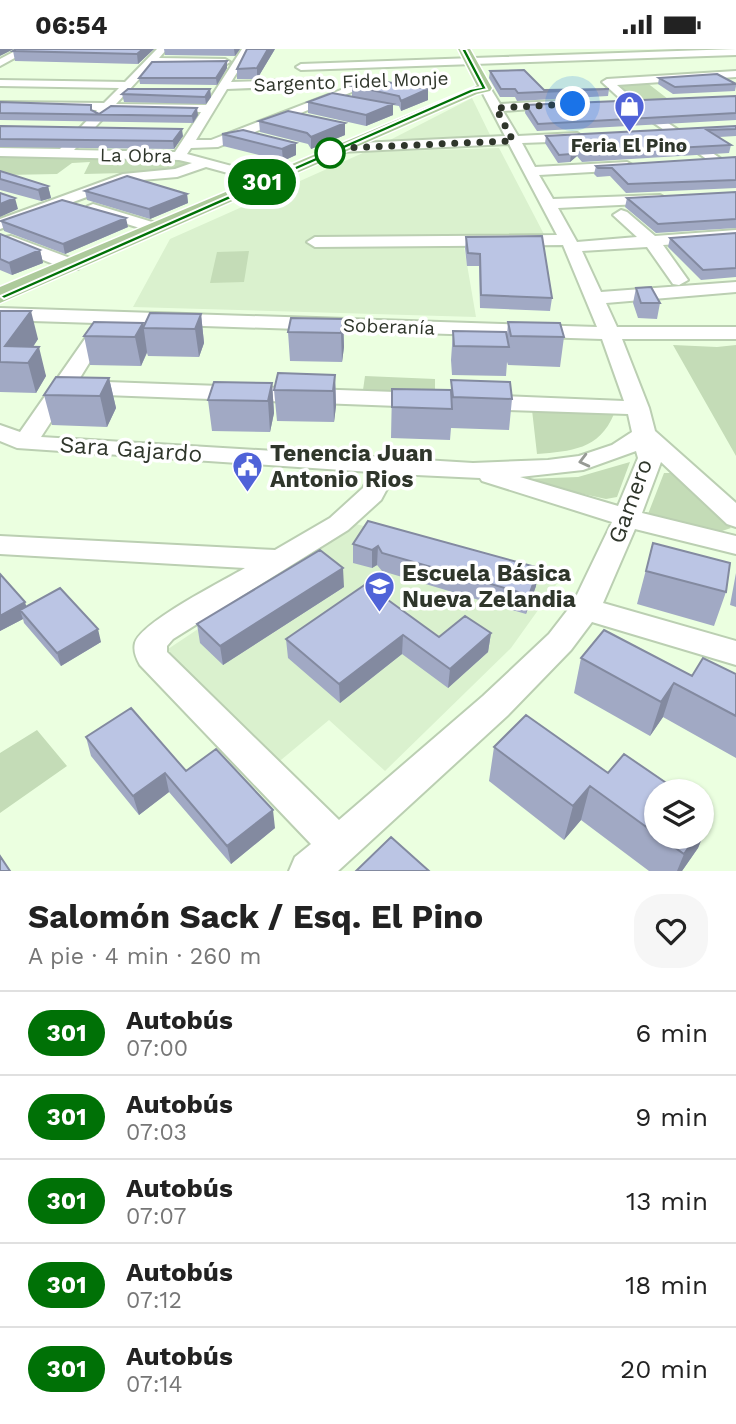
<!DOCTYPE html>
<html lang="es">
<head>
<meta charset="utf-8">
<style>
	:root { --surface:#fff; --page:#f6f6f6; --text:#222; --muted:#767676; --line:#e0e0e0 }
	body { margin:0; font-family:"Work Sans",sans-serif; background:var(--page); color:var(--text); height:100vh; display:flex; flex-direction:column; font-size:26px; white-space:nowrap }
	* { box-sizing:border-box; margin:0 }
	p { font-size:23px; color:var(--muted) }
	.icon { flex:none; width:38px; height:38px; fill:none; stroke:currentColor; stroke-width:2; stroke-linecap:round; stroke-linejoin:round }
	.map { position:relative; height:822px; overflow:hidden }
	.drawer { display:flex; flex-direction:column; background:var(--surface); flex:1 }
	.drawer>* { flex:none }
	.badge { padding:0 14px; border-radius:23px; font-size:24px; line-height:46px }
	.buttons { position:absolute; left:644px; top:730px; display:grid; gap:14px }
	.buttons a { display:grid; place-items:center; width:70px; height:70px; border-radius:50%; background:var(--surface); box-shadow:0 2px 5px #0004; font-size:35px }
	.you { position:absolute; width:35px; height:35px; margin:-18px; border:5px solid #fff; border-radius:50%; background:#1a73e8; box-shadow:0 0 0 10px #1a73e833 }
	.map>.badge { position:absolute; translate:-50% -50%; box-shadow:0 0 0 4px #fff }
	.round { display:grid; place-items:center; flex:none; width:74px; height:74px; border-radius:28px; background:var(--page) }
	.headline { display:flex; align-items:center; justify-content:space-between; height:119px; padding:0 28px }
	h1 { font-size:33px; font-weight:700; line-height:52px }
	ul { padding:0; list-style:none }
	li { display:flex; align-items:center; gap:21px; height:84px; padding:0 28px; border-top:2px solid var(--line) }
	li div { flex:1 }
	li b { display:block; font-size:26px }
	li em { font-style:normal }
	li .badge { min-width:77px; font-weight:700; text-align:center }
	.status { display:flex; justify-content:space-between; align-items:center; height:49px; padding:0 35px; background:var(--surface); direction:ltr }
	.status svg { height:19px; fill:currentColor }
	.map>svg:first-child { display:block }
</style>
</head>
<body>
<div class="status"><b>06:54</b><svg viewBox="0 0 49 12"><path d="M0 12V9h3v3zM5 12V6h3v6zM10 12V3h3v9zM15 12V0h3v12zM26 1h20v11H26zM47 4h2v5h-2z"/></svg></div>
<div class="map">
<svg width="736" height="822" viewBox="0 0 736 822">
	<rect width="100%" height="100%" fill="#ebffe0"/>
	<path fill="#daf1ce" d="M472,49l19,39 -105,5z
		M499,99l48,92 -84,1 13,76 -343,-10 37,-68 195,-87z
		M356,475l205,54 -50,70 -126,123 -56,-51 -54,45 -116,-110z"/>
	<path fill="#c4dcb7" d="M646,33l22,17 -30,1 -23,-16z
		M0,105l167,3 24,5 -15,8 -12,2 -80,2 6,-12 -18,1 -15,11 -51,1 -6,-3z
		M249,202l-5,31 -34,1 7,-31z
		M673,296l44,2 19,-2v111z
		M365,327l70,3v21l-73,-3z
		M532,361l82,4c-15,36 -43,37 -77,40z
		M630,413l-13,35 -11,2 -82,-18 2,-2 52,-2z
		M664,424h10l57,55 -15,5 -68,-19z
		M37,681l30,36 -67,47v-60z"/>
	<g fill="none" stroke-linecap="round" stroke-linejoin="round">
		<defs>
			<path id="minor" d="M19,0h12l-31,17v-7z
				M157,0h10l-8,9 66,1 5,3 -5,3 -72,-1 -37,40 90,1 36,-56h10l-21,33 99,-3 5,3 -5,3 -103,4 -31,51h15l161,-62 9,2 -163,67 -27,1 -4,6 86,23v6l-5,1 -62,-17 -29,10 -47,4 -130,48v-10l123,-45 52,-5 17,-6 -13,-3 -179,-4v-8l60,1 37,-39 -97,-2v-6l104,1 15,-15 -119,-2v-6l125,2zM110,62l91,1 -26,40 -101,-2z
				M736,0v6l-435,15 -5,-3 5,-3z
				M736,22v6l-119,8 17,15 102,69v10l-110,-75 -24,-22 5,-3z
				M485,36l4,1 11,18 57,-3 6,3 -6,3 -54,4 15,25 59,-3 6,4 -6,4 -55,2 13,24 92,-5 7,4 -7,4 -88,5 14,24 107,-4 7,4 -7,4 -102,5 19,34 60,-5 -24,-22 8,-5 6,2 28,24 81,-6v10l-73,5 25,35 -9,5 -6,-1 -26,-37 -65,4 19,41 135,-10v10l-130,11 11,24h119v12h-114l27,69 6,23 81,72v24l-9,-3 -66,-62 -19,51 94,23v18l-101,-25 -32,74 133,38v24l-144,-43 -21,28 -64,66 -169,155h-49l6,-14 16,-13 -171,-179c-4,-7 -7,-14 -5,-22 6,-21 88,-62 110,-75l-245,-14v-18l275,14 55,-32 33,-30 8,-16 -354,-24 -17,-7v-16l20,7 76,-109 -96,-3v-12l597,19 -34,-82 -248,2 -8,-5 8,-5 242,-2 -48,-91 -169,8 -7,-4 7,-4 165,-8 -25,-48zM114,274l488,16 22,62 -146,-6 -8,2 -3,5 3,5 8,2 150,5 4,18 -20,13 -33,11 -31,4 -75,3 -432,-26 30,-46 8,3 345,13 8,-2 3,-5 -3,-5 -8,-2 -346,-12zM636,402l2,7 -20,48 -98,-29 63,-7zM395,425l85,4 2,3 130,41 -39,81 -24,31 -66,62 -144,124 -172,-168v-6l6,-7 175,-109 33,-30z
				M93,155l69,21 2,3 -8,5 -68,-21 -3,-3 3,-3z
				M11,187l67,25 3,4 -3,4h-12l-61,-24 -2,-4 2,-4z"/>
			<path id="major" d="M458,0h12l22,39 -2,3 -13,3 -477,209v-16l477,-201z"/>
		</defs>
		<use href="#minor" stroke="#bbcfb2" stroke-width="4"/>
		<use href="#major" stroke="#fff" stroke-width="3"/>
		<use href="#minor" fill="#fff" fill-rule="evenodd"/>
		<use href="#major" fill="#adca9b" fill-rule="evenodd"/>
	</g>
	<path fill="#a1a9c4" d="M154,0l-16,15 -123,-3 -2,-10z
		M164,0h76l-5,7 -70,-1z
		M275,0l-18,30h-20v-10z
		M227,12v7l-10,17 -77,-1 -1,-6z
		M490,22l54,19 65,-1 -1,7 -91,5 -2,-4h-15l-11,-19z
		M659,29l77,6v2l-1,5 -62,3 -15,-10z
		M352,37l76,14 -27,11 -2,-5 -6,-1v10l-27,11 -58,-13v-11l44,-6z
		M210,40l1,8 -5,7 -82,-2 -2,-8z
		M736,47v24l-199,11 -12,-18 1,-8z
		M0,53l92,8 7,4 99,1 -5,8 -193,-3z
		M259,72l86,2v12l-34,14 -3,-5 -48,-12z
		M0,77l183,10 -9,13 -174,-2z
		M736,77v10l-17,1 12,8 -2,8 -147,9 -5,-6 -7,6 -12,1 -13,-20 1,-7z
		M243,81l53,25 -13,6 -60,-15 -1,-12z
		M736,108v31l-110,5 -16,-17 -13,1 -3,-3 2,-8z
		M0,122l48,15 3,12 -10,3 -41,-11z
		M85,142l102,3 1,9 -38,16 -63,-19z
		M736,143v36l-80,5 -31,-26 2,-9z
		M1,172l127,6 -63,27 -61,-23z
		M736,184v44l-35,3 -33,-33 2,-9z
		M0,185l40,16 3,13 -31,12 -12,-5z
		M466,188l86,61 -2,13 -70,-3 -1,-42h-12l-2,-18z
		M636,239l24,15 -3,16 -19,-1 -5,-15z
		M0,262l38,28 -5,8 13,29 -10,17 -36,-1z
		M201,265l3,29 -5,14 -51,-1 -1,-3 -6,13 -51,-1 -6,-29 59,-13v3z
		M343,270l1,28 -2,15 -52,-1 -2,-29z
		M508,273l56,15 -4,30 -52,-2 -1,-3 -1,14 -54,-1 -1,-15 2,-29 54,4z
		M335,326l1,31 -2,16 -57,-1 -3,-31z
		M109,329l7,30 -9,19 -55,-2 -8,-30z
		M451,331l61,19 -3,31 -58,-2 -1,12 -59,-2 1,-49 59,1z
		M272,334l2,30 -4,19 -58,-1 -4,-31z
		M368,472l168,65 -10,28 -144,-43 -5,-6 -5,3 -19,-5v-19z
		M653,494l73,49 -12,34 -77,-22z
		M736,524v34l-6,-2z
		M0,525l26,32 75,36 -40,24 -37,-43 -1,-4 -23,12z
		M366,535l73,53 52,-4 -3,19 -40,36 -46,-34 -62,49 -52,-45 -2,-19z
		M344,538l-121,78 -23,-22 -3,-19z
		M581,609l111,18 44,-2v84l-73,-41 -13,19 -76,-43z
		M86,688l100,34 89,57 -44,36 -62,-72 -30,23 -48,-59z
		M494,698l114,26 48,18v46h46l-4,11 -16,23h-33l-68,-51 -17,20 -75,-59z"/>
	<path fill="#838aa0" d="M0,0h14l-14,7z
		M143,0h11l-16,15 -1,-10z
		M234,0h6l-5,7z
		M268,0h7l-18,30v-11z
		M227,12v7l-10,17 -1,-7z
		M210,40l1,8 -5,7 -1,-7z
		M428,40v11l-27,11v-10z
		M393,55v11l-27,11v-11z
		M197,59l1,7 -5,8 -1,-7z
		M345,74v12l-34,14v-12z
		M182,80l1,7 -9,13 -1,-8z
		M296,94v12l-13,6 -1,-12z
		M578,99l-1,8 -7,6 1,-8z
		M48,137l3,12 -10,3 -3,-11z
		M187,145l1,9 -38,16 -1,-10z
		M15,149l3,11 -18,8v-13z
		M126,169l2,9 -63,27 -2,-10z
		M40,201l3,13 -31,12 -3,-12z
		M31,262l7,28 -16,24 -17,-17z
		M201,265l3,29 -5,14 -4,-28z
		M343,270l1,28 -2,15 -1,-29z
		M143,274l4,29 -6,14 -6,-29z
		M39,298l7,29 -10,17 -8,-30z
		M335,326l1,31 -2,16 -1,-31z
		M109,329l7,30 -9,19 -7,-31z
		M272,334l2,30 -4,19 -2,-31z
		M378,497l-1,19 -5,3v-18z
		M343,519l1,19 -121,78 -3,-19z
		M539,519l-3,18 -10,28 3,-19z
		M25,553l4,13 -9,-5 3,9 -23,12v-15z
		M98,580l3,13 -40,24 -4,-13z
		M491,584l-3,19 -40,36 2,-19z
		M403,586l-1,19 -62,49 -1,-19z
		M674,634l-11,34 -13,19 11,-34z
		M165,724l4,19 -30,23 -6,-19z
		M590,737l-9,34 -17,20 9,-34z
		M273,761l2,18 -44,36 -4,-18z
		M712,766l-14,33 -16,23h-5l7,-17 12,-17h6v-8z"/>
	<path fill="#bbc5e4" stroke="#838aa0" stroke-width="2" d="M16,0h127l-6,5 -124,-3z
		M247,0h21l-11,19 -20,1z
		M227,12l-11,17h-77l13,-16z
		M524,21l20,20 65,-1 -91,4 -3,-4h-14l-11,-18z
		M717,25l19,10 -61,3 -16,-9z
		M369,30l59,10 -27,12 -2,-5 -47,-10z
		M128,40h82l-5,8 -83,-3z
		M332,44l61,11 -27,11 -58,-13z
		M736,47v17l-198,11 -12,-19z
		M0,53l91,3v5l8,4 12,-8 86,2 -5,8 -192,-3z
		M288,62l57,12 -34,14 -4,-4 -48,-12z
		M0,77l182,3 -9,12 -173,-2z
		M736,77v3l-29,1 24,15 -148,8 -5,-5 -7,6 -12,1 -13,-19z
		M243,81l53,13 -14,6 -60,-15z
		M736,108v23l-108,4 -16,-16h-14l-2,-2z
		M0,122l48,15 -10,4 -38,-11z
		M127,127l60,18 -38,15 -64,-18z
		M736,143v27l-78,5 -31,-26z
		M0,144l15,5 -15,6z
		M62,151l64,18 -63,26 -62,-23z
		M736,184v35l-33,2 -33,-32z
		M0,185l40,16 -31,13 -9,-4z
		M542,187l10,62 -71,-3 -1,-41 -12,-1 -2,-16z
		M651,238l9,16h-19l-5,-15z
		M0,262h31l-26,35 34,1 -11,16 -28,-1z
		M150,264l51,1 -6,15 -52,-1z
		M291,269l52,1 -2,14 -53,-1z
		M94,273l49,1 -8,14 -51,-1z
		M508,273l52,1 4,14 -53,-1z
		M453,282l53,1 3,15 -55,-1z
		M278,324l57,2 -2,16 -59,-1z
		M56,328l53,1 -9,18 -56,-1z
		M451,331l59,2 2,17 -59,-2z
		M214,333l58,1 -4,18 -60,-1z
		M392,340l59,1 1,19 -60,-2z
		M368,472l171,47 -10,27 -147,-42 -4,-7 -6,4 -19,-6z
		M653,494l77,20 -4,29 -80,-21z
		M320,501l23,18 -123,78 -23,-22z
		M0,525l25,28 -25,14z
		M366,535l73,53 26,-21 26,17 -41,36 -47,-34 -64,49 -53,-45z
		M60,539l38,41 -41,24 -37,-43z
		M604,581l88,46 11,-18 33,16v42l-62,-33 -13,19 -80,-44z
		M131,659l55,63 30,-22 57,61 -46,36 -62,-73 -32,23 -47,-59z
		M526,666l82,58 16,-19 54,37h-22v43l-66,-48 -17,20 -79,-59z
		M702,759l10,7 -10,14z
		M391,788l38,34h-73z
		M660,788h36l-12,17z
		M0,807l10,15h-10z"/>
	<defs><path id="oneway-chevron" d="M-2-3.5L2.5 0L-2 3.5" fill="none" stroke-width="1.6" stroke-linecap="round" stroke-linejoin="round" transform="scale(1.75)"/></defs>
	<use stroke="#979a95" href="#oneway-chevron" transform="translate(584 412) rotate(166)"/>
	<path fill="#007106" stroke="#fff" stroke-width="2" d="M461,0h5l21,40 -13,3 -470,207 -4,-3 470,-207 11,-2z"/>
	<g fill="none" stroke-linecap="round" stroke-linejoin="round">
		<path stroke="#2f362b" stroke-width="7" stroke-dasharray="0 12.6" d="M330,104l10,-5 173,-7 -17,-33 77,-4"/>
	</g>
	<defs>
		<symbol id="shop-pin" viewBox="-11 -11 22 30"><path d="M0 17L-7.5 6A9.5 9.5 0 1 1 7.5 6Z" fill="#5063d8" stroke="#fff"/><path d="M-5-2.5h2.3a2.7 3.5 0 0 1 5.4 0H5L5.5 6h-11ZM-1.5-2.5h3a1.5 2.3 0 0 0-3 0Z" fill="#fff"/></symbol>
		<symbol id="civic-pin" viewBox="-11 -11 22 30"><path d="M0 17L-7.5 6A9.5 9.5 0 1 1 7.5 6Z" fill="#5063d8" stroke="#fff"/><path d="M-.6-6.5H3V-4.5H.6V-3L4-1V1h2V6H-6V1h2V-1L-.6-3ZM-1.2 2.5V6h2.4V2.5Z" fill="#fff"/></symbol>
		<symbol id="school-pin" viewBox="-11 -11 22 30"><path d="M0 17L-7.5 6A9.5 9.5 0 1 1 7.5 6Z" fill="#5063d8" stroke="#fff"/><path d="M0-5L7-2L0 1L-7-2ZM-4 1L0 2.5L4 1V4Q0 6-4 4Z" fill="#fff"/></symbol>
	</defs>
	<g fill-rule="evenodd">
		<use href="#shop-pin" x="612" y="40" width="35" height="47"/>
		<use href="#civic-pin" x="230" y="400" width="35" height="47"/>
		<use href="#school-pin" x="362" y="520" width="35" height="47"/>
	</g>
	<circle fill="#fff" stroke="#007106" stroke-width="3.5" cx="330" cy="104" r="14"/>
	<g text-anchor="middle" stroke-width="7" stroke-linejoin="round" paint-order="stroke">
		<g font-size="19" fill="#2f362b" stroke="#fff">
			<text transform="translate(351 32) rotate(-2)" y="7">Sargento Fidel Monje</text>
			<text transform="translate(136 106) rotate(1)" y="7">La Obra</text>
			<text transform="translate(389 277) rotate(2)" y="7">Soberanía</text>
		</g>
		<g font-size="19" font-weight="bold" fill="#2f362b" stroke="#fff">
			<text x="629" y="103">Feria El Pino</text>
		</g>
		<g font-size="23" fill="#2f362b" stroke="#fff">
			<text transform="translate(131 400) rotate(4)" y="8">Sara Gajardo</text>
			<text transform="translate(630 452) rotate(-70)" y="8">Gamero</text>
		</g>
		<g font-size="23" font-weight="bold" fill="#2f362b" stroke="#fff" text-anchor="start">
			<text x="270" y="412">Tenencia Juan<tspan x="270" dy="26">Antonio Rios</tspan></text>
			<text x="402" y="532">Escuela Básica<tspan x="402" dy="26">Nueva Zelandia</tspan></text>
		</g>
	</g>
</svg>
<div class="buttons">
<a><svg class="icon" aria-label="layers" viewBox="0 0 24 24"><path d="M12 4l9 5-9 5-9-5zM3 14l9 5 9-5"/></svg></a>
</div>
<div class="you" style="left:573px;top:55px"></div>
<b class="badge" style="left:262px;top:133px;background:#007106;color:#fff">301</b>
</div>
<section class="drawer">
<div class="headline"><div><h1>Salomón Sack / Esq. El Pino</h1><p>A pie · 4 min · 260 m</p></div><a class="round"><svg class="icon" aria-label="heart" viewBox="0 0 24 24"><path d="M12 20l-8-8c-3-5 5-10 8-4 3-6 11-1 8 4z"/></svg></a></div>
<ul>
<li><span class="badge" style="background:#007106;color:#fff">301</span><div><b>Autobús</b><p>07:00</p></div><em>6 min</em></li>
<li><span class="badge" style="background:#007106;color:#fff">301</span><div><b>Autobús</b><p>07:03</p></div><em>9 min</em></li>
<li><span class="badge" style="background:#007106;color:#fff">301</span><div><b>Autobús</b><p>07:07</p></div><em>13 min</em></li>
<li><span class="badge" style="background:#007106;color:#fff">301</span><div><b>Autobús</b><p>07:12</p></div><em>18 min</em></li>
<li><span class="badge" style="background:#007106;color:#fff">301</span><div><b>Autobús</b><p>07:14</p></div><em>20 min</em></li>
</ul>
</section>
</body>
</html>
